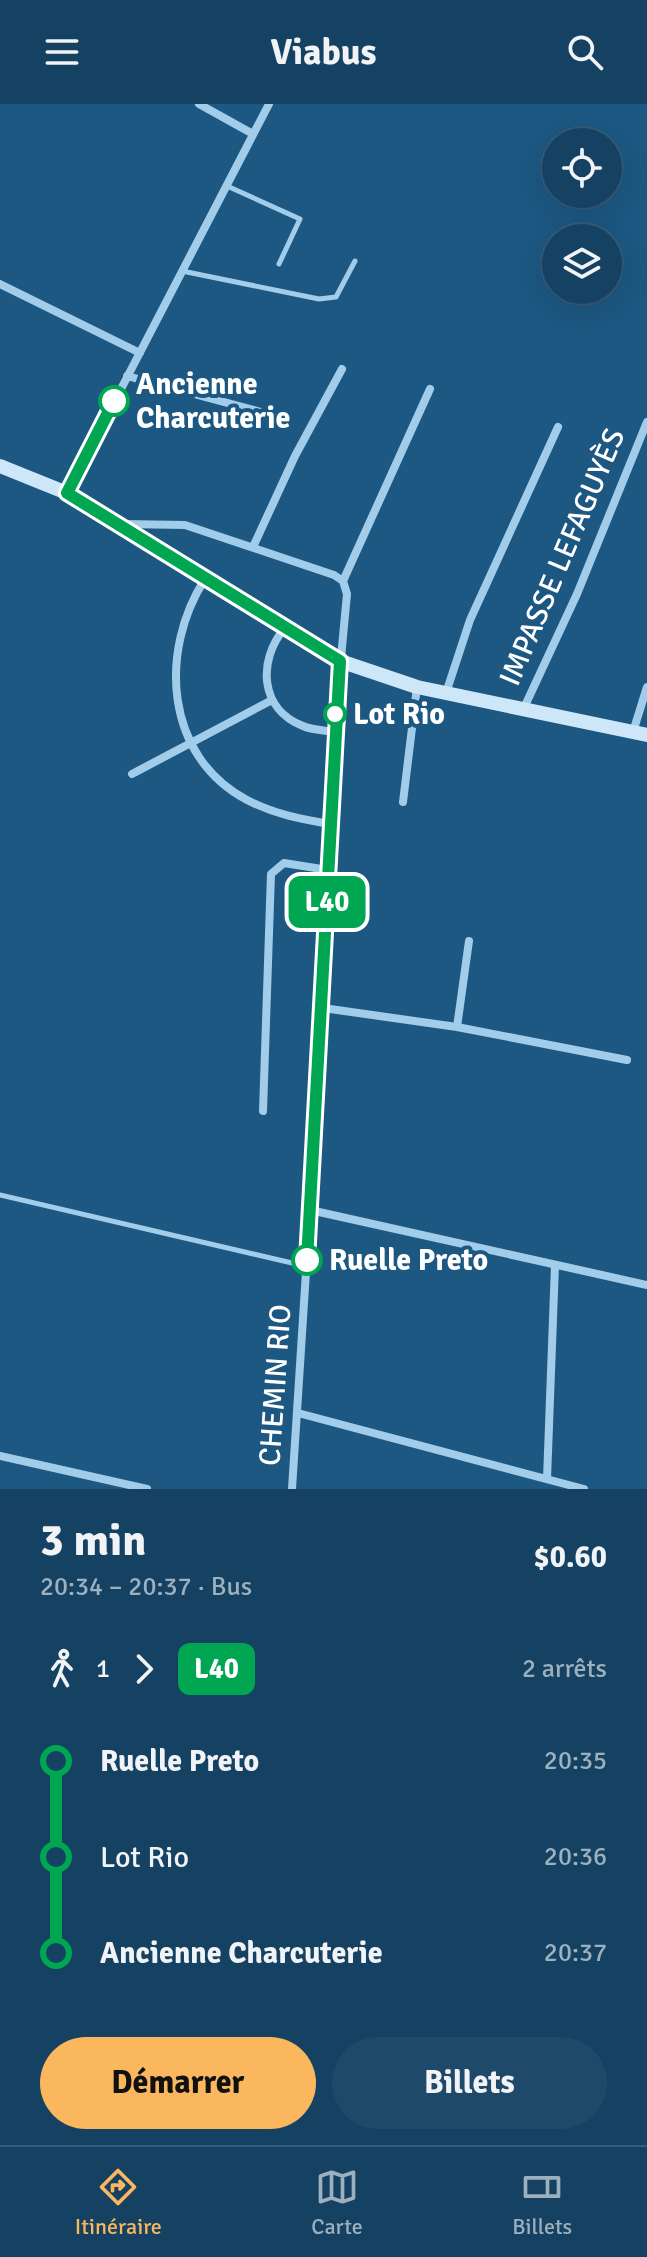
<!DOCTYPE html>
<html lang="fr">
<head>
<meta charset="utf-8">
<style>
	:root { --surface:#154262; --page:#1e4968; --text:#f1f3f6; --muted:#9db0be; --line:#345b77; --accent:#fbb75e }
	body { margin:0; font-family:Signika,sans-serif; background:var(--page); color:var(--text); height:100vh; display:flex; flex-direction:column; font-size:30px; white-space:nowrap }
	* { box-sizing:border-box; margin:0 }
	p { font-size:26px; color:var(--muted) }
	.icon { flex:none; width:44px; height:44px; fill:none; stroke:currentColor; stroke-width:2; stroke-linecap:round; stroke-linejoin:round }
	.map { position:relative; height:1385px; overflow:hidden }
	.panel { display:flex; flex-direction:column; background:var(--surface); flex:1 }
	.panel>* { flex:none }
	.badge { padding:0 16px; border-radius:12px; font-size:28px; line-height:52px }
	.fabs { position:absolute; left:542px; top:24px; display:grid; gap:16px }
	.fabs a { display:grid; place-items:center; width:80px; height:80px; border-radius:50%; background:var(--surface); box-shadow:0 8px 32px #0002,0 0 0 2px var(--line); font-size:40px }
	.map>.badge { position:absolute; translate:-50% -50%; box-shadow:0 0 0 4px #fff }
	.legs { display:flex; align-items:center; gap:12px; height:88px; padding:0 40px; font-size:26px }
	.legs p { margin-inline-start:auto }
	.head { display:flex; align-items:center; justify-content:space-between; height:136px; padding:0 40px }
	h1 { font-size:44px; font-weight:700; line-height:60px }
	.button { display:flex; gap:16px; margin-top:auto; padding:16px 40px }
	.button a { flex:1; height:92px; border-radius:48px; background:var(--accent); color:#111; font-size:32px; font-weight:700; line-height:92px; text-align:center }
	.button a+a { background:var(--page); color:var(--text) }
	ul { padding:0 40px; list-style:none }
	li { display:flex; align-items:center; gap:28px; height:96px; font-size:30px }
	li i { display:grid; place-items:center; width:12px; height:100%; margin:0 10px; background:currentColor }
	li i::after { content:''; width:20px; height:20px; margin:-10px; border:6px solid; border-radius:50%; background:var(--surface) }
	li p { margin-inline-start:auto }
	li:first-child i { background:linear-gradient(#0000 50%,currentColor 0) }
	li:last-child i { background:linear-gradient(currentColor 50%,#0000 0) }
	header { display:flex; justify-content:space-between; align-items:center; height:104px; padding:0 40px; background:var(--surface); font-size:36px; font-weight:700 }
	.dock { display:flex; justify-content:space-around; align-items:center; height:112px; border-top:2px solid var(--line); background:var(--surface); font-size:22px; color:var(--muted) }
	.dock a { display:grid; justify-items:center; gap:4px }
	.dock .on { color:var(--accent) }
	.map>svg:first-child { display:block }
</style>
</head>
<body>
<header><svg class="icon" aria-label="menu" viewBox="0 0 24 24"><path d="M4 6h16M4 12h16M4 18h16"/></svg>Viabus<svg class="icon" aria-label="search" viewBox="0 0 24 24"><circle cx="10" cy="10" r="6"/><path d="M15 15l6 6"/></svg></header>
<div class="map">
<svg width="647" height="1385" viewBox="0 0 647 1385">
	<rect width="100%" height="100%" fill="#1c5882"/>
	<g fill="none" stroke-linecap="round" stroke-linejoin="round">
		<path stroke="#a1cdea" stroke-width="5" d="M227,82l73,33 -21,45
			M182,167l137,28 17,-2 19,-36
			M0,1091l305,71"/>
		<path stroke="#a1cdea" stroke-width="8" d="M199,0l54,30
			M0,180l140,69
			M127,272l149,40
			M67,389l202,-389
			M123,420l62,1 149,50 9,6 4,13 -13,138 -11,276 -31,481
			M253,443l42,-91 47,-87
			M205,475c-46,71 -41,177 42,221 27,14 53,19 83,24
			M343,477l87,-192
			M284,525c-26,31 -25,80 19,97 9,4 21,4 31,6
			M446,589l24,-73 88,-193
			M523,606l54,-116 70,-172
			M633,628l14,-45
			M132,670l140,-74
			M403,698l14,-115
			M323,904l134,19 170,33
			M457,923l12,-86
			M263,1007l8,-237 13,-11 44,7
			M310,1106l337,75
			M298,1309l286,76
			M0,1352l147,33
			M547,1375l8,-214"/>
		<path stroke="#cde6f8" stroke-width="14" d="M0,362l67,27 273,168 77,26 230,48"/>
	</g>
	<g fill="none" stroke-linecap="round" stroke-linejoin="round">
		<defs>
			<path id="line-1" d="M114,297l-47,92 273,168 -33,599"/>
		</defs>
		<use href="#line-1" stroke="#fff" stroke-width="18"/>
		<use href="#line-1" stroke="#00a651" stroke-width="12"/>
	</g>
	<g fill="#fff" stroke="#00a651" stroke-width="4">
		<circle cx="114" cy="297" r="14"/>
		<circle cx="335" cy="610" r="10"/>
		<circle cx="307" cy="1156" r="14"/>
	</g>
	<g text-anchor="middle" stroke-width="8" stroke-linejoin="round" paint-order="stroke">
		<g font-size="30" font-weight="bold" fill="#fff" stroke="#1c5882" text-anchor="start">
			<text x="136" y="290">Ancienne<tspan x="136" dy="34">Charcuterie</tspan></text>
			<text x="353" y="620">Lot Rio</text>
			<text x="329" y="1166">Ruelle Preto</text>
		</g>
		<g font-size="30" fill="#fff" stroke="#1c5882">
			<text transform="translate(562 453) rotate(-67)" y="10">IMPASSE LEFAGUYÈS</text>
			<text transform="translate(275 1281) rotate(-86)" y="10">CHEMIN RIO</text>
		</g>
	</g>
</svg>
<div class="fabs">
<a><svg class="icon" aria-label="locate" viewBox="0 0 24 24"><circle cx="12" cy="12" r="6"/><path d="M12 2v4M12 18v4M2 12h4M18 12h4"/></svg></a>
<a><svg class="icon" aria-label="layers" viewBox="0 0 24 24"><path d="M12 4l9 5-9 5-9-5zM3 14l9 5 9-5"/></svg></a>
</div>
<b class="badge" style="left:327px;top:798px;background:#00a651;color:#fff">L40</b>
</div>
<section class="panel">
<div class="head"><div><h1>3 min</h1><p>20:34 – 20:37 · Bus</p></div><b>$0.60</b></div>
<div class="legs"><svg class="icon" aria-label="walk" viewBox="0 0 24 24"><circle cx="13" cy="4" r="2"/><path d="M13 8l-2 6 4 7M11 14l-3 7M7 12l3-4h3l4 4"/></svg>1<svg class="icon" aria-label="forward" viewBox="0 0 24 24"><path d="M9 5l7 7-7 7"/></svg><b class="badge" style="background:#00a651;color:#fff">L40</b><p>2 arrêts</p></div>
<ul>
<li><i style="color:#00a651"></i><b>Ruelle Preto</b><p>20:35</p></li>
<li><i style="color:#00a651"></i><span>Lot Rio</span><p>20:36</p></li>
<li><i style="color:#00a651"></i><b>Ancienne Charcuterie</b><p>20:37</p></li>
</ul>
<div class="button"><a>Démarrer</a><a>Billets</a></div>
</section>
<nav class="dock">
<a class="on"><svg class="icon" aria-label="directions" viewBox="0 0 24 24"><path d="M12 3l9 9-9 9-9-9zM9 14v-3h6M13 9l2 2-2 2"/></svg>Itinéraire</a>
<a><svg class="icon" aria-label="map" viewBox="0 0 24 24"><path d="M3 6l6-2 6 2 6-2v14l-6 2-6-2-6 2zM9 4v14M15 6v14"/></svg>Carte</a>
<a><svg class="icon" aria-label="tickets" viewBox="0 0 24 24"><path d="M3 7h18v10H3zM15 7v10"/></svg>Billets</a>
</nav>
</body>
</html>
